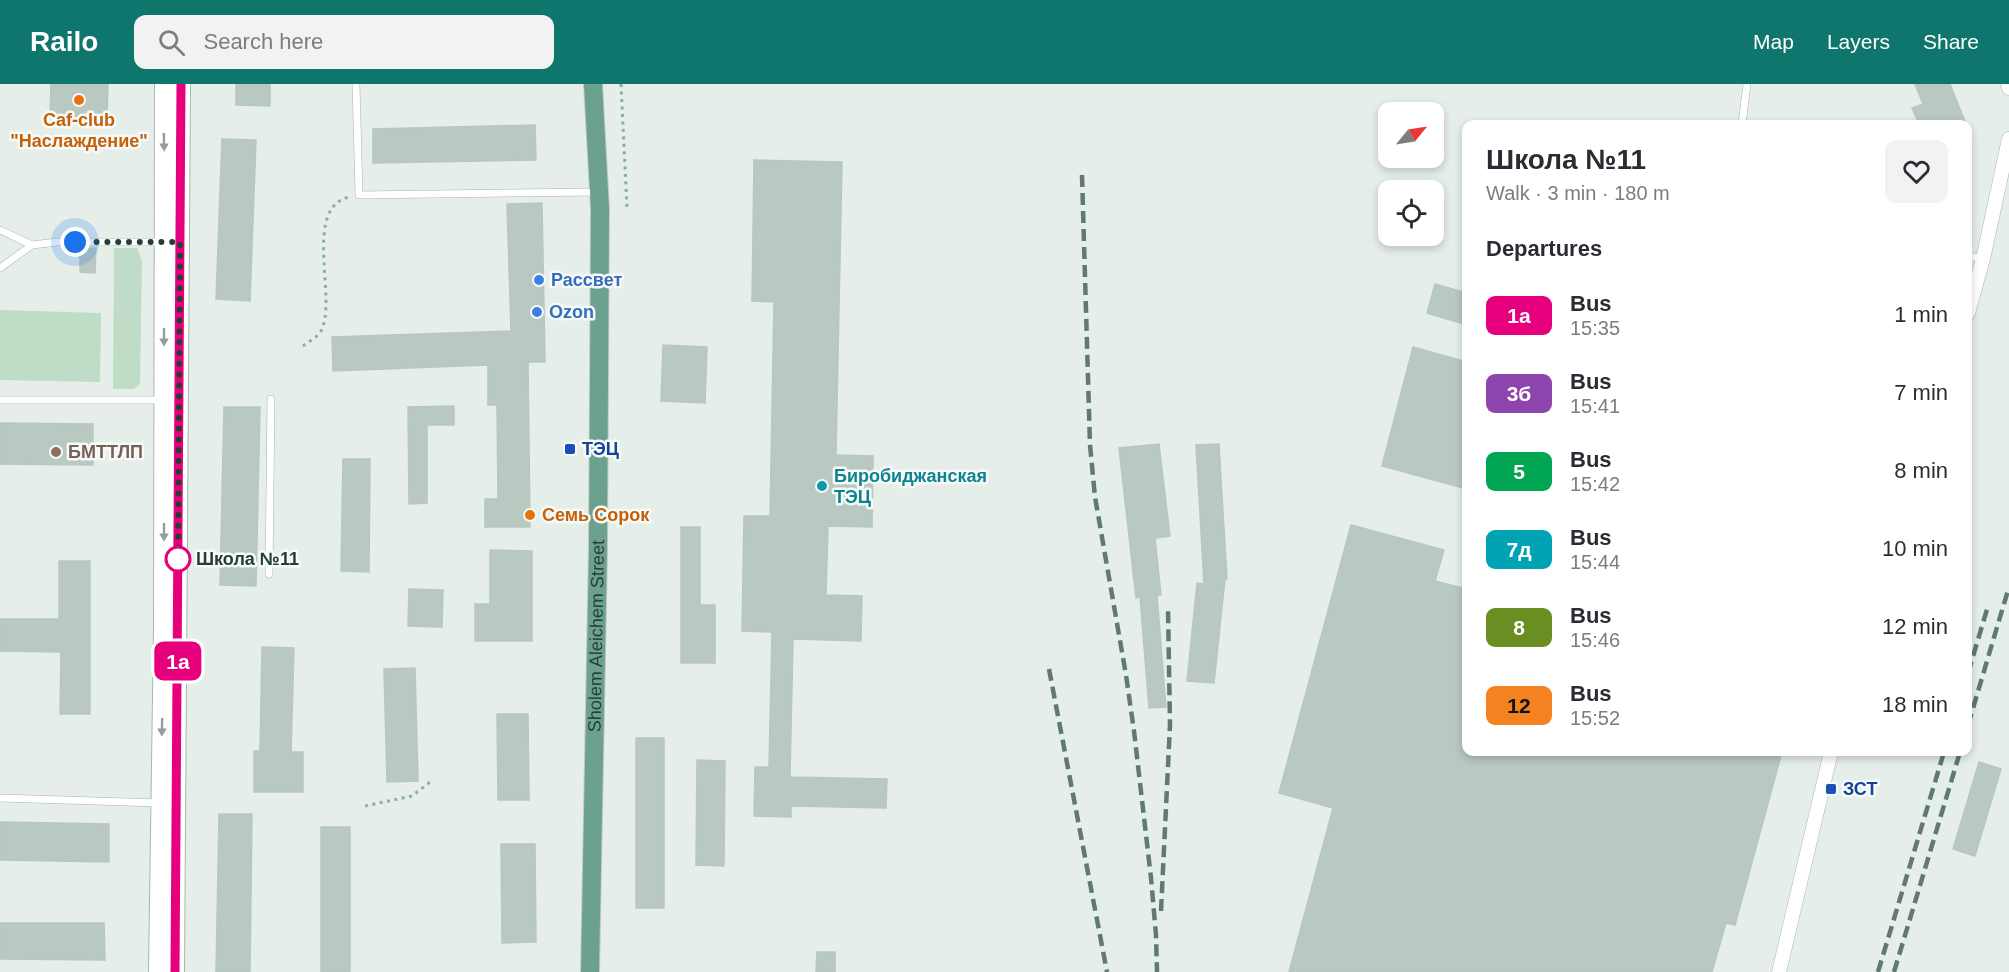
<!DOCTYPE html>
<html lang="en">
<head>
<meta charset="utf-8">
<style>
	:root { --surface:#fff; --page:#f2f2f3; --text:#2b2b33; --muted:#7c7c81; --accent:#0f766e }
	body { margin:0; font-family:Helvetica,sans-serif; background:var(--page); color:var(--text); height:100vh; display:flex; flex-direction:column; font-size:22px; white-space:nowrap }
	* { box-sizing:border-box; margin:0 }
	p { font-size:20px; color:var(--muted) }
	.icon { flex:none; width:33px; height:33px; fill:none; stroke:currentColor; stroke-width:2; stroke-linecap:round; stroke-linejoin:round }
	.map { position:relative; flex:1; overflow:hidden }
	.details { position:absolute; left:1462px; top:36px; width:510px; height:636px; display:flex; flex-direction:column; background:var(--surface); border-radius:12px; box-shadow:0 3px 9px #0003 }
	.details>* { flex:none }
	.badge { padding:0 12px; border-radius:9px; font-size:21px; line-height:39px }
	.needle { width:39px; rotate:60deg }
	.buttons { position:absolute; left:1378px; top:18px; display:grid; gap:12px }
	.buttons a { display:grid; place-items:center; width:66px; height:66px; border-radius:12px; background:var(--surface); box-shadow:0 3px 9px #0003; font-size:30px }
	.you { position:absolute; width:30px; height:30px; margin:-15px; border:4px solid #fff; border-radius:50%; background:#1a73e8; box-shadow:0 0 0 9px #1a73e833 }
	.map>.badge { position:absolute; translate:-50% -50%; box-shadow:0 0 0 3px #fff }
	h2 { padding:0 24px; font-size:22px; line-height:54px }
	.round { display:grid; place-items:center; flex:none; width:63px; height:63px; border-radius:12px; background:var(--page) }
	.head { display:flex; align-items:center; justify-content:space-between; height:102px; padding:0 24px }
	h1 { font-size:28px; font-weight:800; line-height:45px }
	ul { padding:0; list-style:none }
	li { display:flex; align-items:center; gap:18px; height:78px; padding:0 24px }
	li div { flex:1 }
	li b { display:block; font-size:22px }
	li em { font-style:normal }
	li .badge { min-width:66px; font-weight:700; text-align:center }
	header { display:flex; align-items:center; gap:36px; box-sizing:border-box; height:84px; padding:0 30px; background:var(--accent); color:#fff }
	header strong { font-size:28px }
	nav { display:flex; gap:33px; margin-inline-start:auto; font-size:21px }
	.search { width:420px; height:54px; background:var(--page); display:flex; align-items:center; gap:15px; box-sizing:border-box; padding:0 21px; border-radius:12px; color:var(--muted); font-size:22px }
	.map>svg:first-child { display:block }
</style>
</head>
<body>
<header>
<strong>Railo</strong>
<div class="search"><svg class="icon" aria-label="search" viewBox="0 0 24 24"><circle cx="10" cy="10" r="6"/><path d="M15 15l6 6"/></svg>Search here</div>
<nav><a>Map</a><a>Layers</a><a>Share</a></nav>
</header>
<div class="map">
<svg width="2009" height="888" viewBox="0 0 2009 888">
	<rect width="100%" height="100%" fill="#e5eee9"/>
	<path fill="#bfddc6" d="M114,164h23l5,13 -2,123 -6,5h-21z
		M0,226l101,3 -1,69 -100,-2z"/>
	<path fill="#bac8c2" stroke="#b8c7c0" stroke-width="1.5" d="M51,0h57l-1,33 -57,-1z
		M236,0h34v22l-34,-1z
		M1915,0h35l16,40h-47l-7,-16 11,-4z
		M535,41l1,35 -163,3v-34z
		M222,55l34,1 -6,161 -34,-2z
		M754,76l88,2 -6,293 37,1 -1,71 -44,-1 -2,69 36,1 -1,45 -68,-2 -3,138 97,2 -1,29 -95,-2v11l-37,-1 1,-49h14l3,-135 -30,-1 2,-115h26l4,-214 -22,-1z
		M542,119l3,159h-17l2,165h-45v-28h13l-1,-94h-9v-40l-155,6 -1,-34 179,-6 -4,-127z
		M80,164h16l-1,25 -15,-1z
		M1435,200l32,9v32l-40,-12z
		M663,261l44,2 -2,56 -44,-2z
		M1413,263l54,15v127l-85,-23z
		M454,322v19h-27v78l-18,1 -1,-97z
		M224,323h36l-4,179 -36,-1z
		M0,339l93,1v41l-93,-1z
		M1159,360l11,92 -15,2 6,57h-4l9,112 -17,1 -9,-111 -4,1 -17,-150z
		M1219,360l8,135h-2l-11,104 -27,-2 10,-98 7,1 -8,-139z
		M343,375h27l-1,113 -28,-1z
		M1351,441l93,25 -9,31 32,8v163h315l-47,173 -9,-2 -14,49h-423l44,-164 -54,-15z
		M681,443h19v78h15v58h-34z
		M490,466l42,1v90h-57v-37h15z
		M59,477h31v153h-30l1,-62 -61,-1v-32h59z
		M409,505l34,1 -1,37 -34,-1z
		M262,563l32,1 -3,104h12v40h-49v-41h6z
		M415,584l3,113 -31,1 -3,-113z
		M497,630h31l1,86h-31z
		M636,654h28v170h-28z
		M697,676l28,1 -1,105 -28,-1z
		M1979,678l22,7 -26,87 -22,-7z
		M219,730h33l-2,158h-34z
		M0,738l109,2v38l-109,-2z
		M321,743h29v145h-29z
		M501,760h34l1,98 -34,1z
		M0,839h104l1,37 -105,-1z
		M817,868h18v20h-19z"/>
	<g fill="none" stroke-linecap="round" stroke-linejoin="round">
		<defs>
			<path id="lane" d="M356,0l3,111 238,-3
				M1742,40l5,-40
				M0,146l32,15
				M1968,172l15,3
				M0,184l32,-23 25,-3h107
				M0,316h161
				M269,490l2,-175
				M0,714l159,5"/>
			<path id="street" d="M2008,0l1,4
				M1968,229l15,-54 26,-120
				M1779,888l52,-220"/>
			<path id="secondary" d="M158,888l5,-344 1,-544
				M175,888l6,-888"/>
			<g id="primary">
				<path id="s1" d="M590,888l8,-423 2,-340 -7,-125"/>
			</g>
		</defs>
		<use href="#lane" stroke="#a8b6b0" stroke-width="8"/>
		<use href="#street" stroke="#a8b6b0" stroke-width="15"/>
		<use href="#secondary" stroke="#a4b9b0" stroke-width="20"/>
		<use href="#primary" stroke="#c2c9c7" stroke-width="20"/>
		<path stroke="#87b0a1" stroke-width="3" stroke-dasharray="3 4.5" stroke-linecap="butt" d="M621,0l6,124
			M303,262c5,-4 15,-9 18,-15 17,-31 -19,-123 28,-134
			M365,722l47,-10 18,-14"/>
		<use href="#lane" stroke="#fff" stroke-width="7"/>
		<use href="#street" stroke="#fff" stroke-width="14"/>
		<use href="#secondary" stroke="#fff" stroke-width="18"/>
		<use href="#primary" stroke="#6ca190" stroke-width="18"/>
		<path stroke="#607a71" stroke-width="4.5" stroke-dasharray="12 6" stroke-linecap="butt" d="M1082,91l8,270 5,52 31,178 8,56 17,147 5,57 1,37
			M1049,585l58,303
			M1968,589l20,-67
			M1968,641l41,-138
			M1161,827l9,-186 -2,-117
			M1878,888l66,-220
			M1894,888l66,-220"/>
	</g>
	<defs><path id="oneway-solid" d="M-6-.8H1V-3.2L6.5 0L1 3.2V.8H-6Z" transform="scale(1.5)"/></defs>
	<g fill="#929f9a">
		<use href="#oneway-solid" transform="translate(164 58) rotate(89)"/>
		<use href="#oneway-solid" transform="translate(164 253) rotate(90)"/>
		<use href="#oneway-solid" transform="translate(164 448) rotate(90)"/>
		<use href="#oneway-solid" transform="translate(162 643) rotate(91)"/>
	</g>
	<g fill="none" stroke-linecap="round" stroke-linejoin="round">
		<defs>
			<path id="line" d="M175,888l6,-888"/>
		</defs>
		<use href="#line" stroke="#fff" stroke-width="14"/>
		<use href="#line" stroke="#e6007e" stroke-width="9"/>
		<path stroke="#253f36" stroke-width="6" stroke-dasharray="0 10.8" d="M75,158h105l-2,317"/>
	</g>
	<g fill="#e8710a" stroke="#f6faf8" stroke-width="2">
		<circle cx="79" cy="16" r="6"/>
		<circle cx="530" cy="431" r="6"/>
	</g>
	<g fill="#3f7fe0" stroke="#f6faf8" stroke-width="2">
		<circle cx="539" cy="196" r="6"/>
		<circle cx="537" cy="228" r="6"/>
	</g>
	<g fill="#1a4fb4" stroke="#f6faf8" stroke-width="2">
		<rect x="564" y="359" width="12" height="12" rx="3"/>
		<rect x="1825" y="699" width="12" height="12" rx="3"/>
	</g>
	<circle fill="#8d6e63" stroke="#f6faf8" stroke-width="2" cx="56" cy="368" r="6"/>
	<circle fill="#0f9aa8" stroke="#f6faf8" stroke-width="2" cx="822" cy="402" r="6"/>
	<circle fill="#fff" stroke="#e6007e" stroke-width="3" cx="178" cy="475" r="12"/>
	<g text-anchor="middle" stroke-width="5" stroke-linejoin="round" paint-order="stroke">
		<g font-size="18" font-weight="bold" fill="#c56008" stroke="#f6faf8">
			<text x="79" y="42">Caf-club<tspan x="79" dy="21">"Наслаждение"</tspan></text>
			<text x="542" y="437" text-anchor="start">Семь Сорок</text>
		</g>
		<g font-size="18" font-weight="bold" fill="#366cbe" stroke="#f6faf8" text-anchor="start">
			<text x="551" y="202">Рассвет</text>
			<text x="549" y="234">Ozon</text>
		</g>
		<g font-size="18" font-weight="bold" fill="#164399" stroke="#f6faf8" text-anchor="start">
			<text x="582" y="371">ТЭЦ</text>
			<text x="1843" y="711">ЗСТ</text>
		</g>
		<g font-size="18" font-weight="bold" fill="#785e54" stroke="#f6faf8" text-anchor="start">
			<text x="68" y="374">БМТТЛП</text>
		</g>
		<g font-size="18" font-weight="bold" fill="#0d838f" stroke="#f6faf8" text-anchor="start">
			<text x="834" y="398">Биробиджанская<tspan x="834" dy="21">ТЭЦ</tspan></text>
		</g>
		<g font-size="18" font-weight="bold" fill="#253f36" stroke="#f6faf8" text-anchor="start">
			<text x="196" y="481">Школа №11</text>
		</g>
		<g font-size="18" fill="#253f36" stroke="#f6faf8">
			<text dy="6" stroke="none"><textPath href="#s1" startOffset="336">Sholem Aleichem Street</textPath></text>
		</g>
	</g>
</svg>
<div class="buttons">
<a><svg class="needle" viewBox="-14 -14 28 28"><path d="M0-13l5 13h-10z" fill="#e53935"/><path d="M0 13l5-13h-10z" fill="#7c7c81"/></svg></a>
<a><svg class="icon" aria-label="locate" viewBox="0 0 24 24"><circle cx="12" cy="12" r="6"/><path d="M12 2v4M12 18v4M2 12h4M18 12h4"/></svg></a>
</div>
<div class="you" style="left:75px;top:158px"></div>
<b class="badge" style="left:178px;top:577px;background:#e6007e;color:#fff">1а</b>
<section class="details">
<div class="head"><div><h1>Школа №11</h1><p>Walk · 3 min · 180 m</p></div><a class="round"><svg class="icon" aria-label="heart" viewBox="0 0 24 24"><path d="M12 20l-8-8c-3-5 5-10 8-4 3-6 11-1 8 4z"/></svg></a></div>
<h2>Departures</h2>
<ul>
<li><span class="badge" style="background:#e6007e;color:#fff">1а</span><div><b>Bus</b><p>15:35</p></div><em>1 min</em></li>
<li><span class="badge" style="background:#8e44ad;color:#fff">3б</span><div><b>Bus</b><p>15:41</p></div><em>7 min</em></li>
<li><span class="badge" style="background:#00a651;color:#fff">5</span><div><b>Bus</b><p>15:42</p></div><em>8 min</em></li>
<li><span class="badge" style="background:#00a3b4;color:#fff">7д</span><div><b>Bus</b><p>15:44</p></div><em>10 min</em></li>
<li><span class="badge" style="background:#6b8e23;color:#fff">8</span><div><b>Bus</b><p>15:46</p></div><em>12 min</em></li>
<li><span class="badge" style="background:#f58220;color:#111">12</span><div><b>Bus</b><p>15:52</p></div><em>18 min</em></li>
</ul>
</section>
</div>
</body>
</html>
